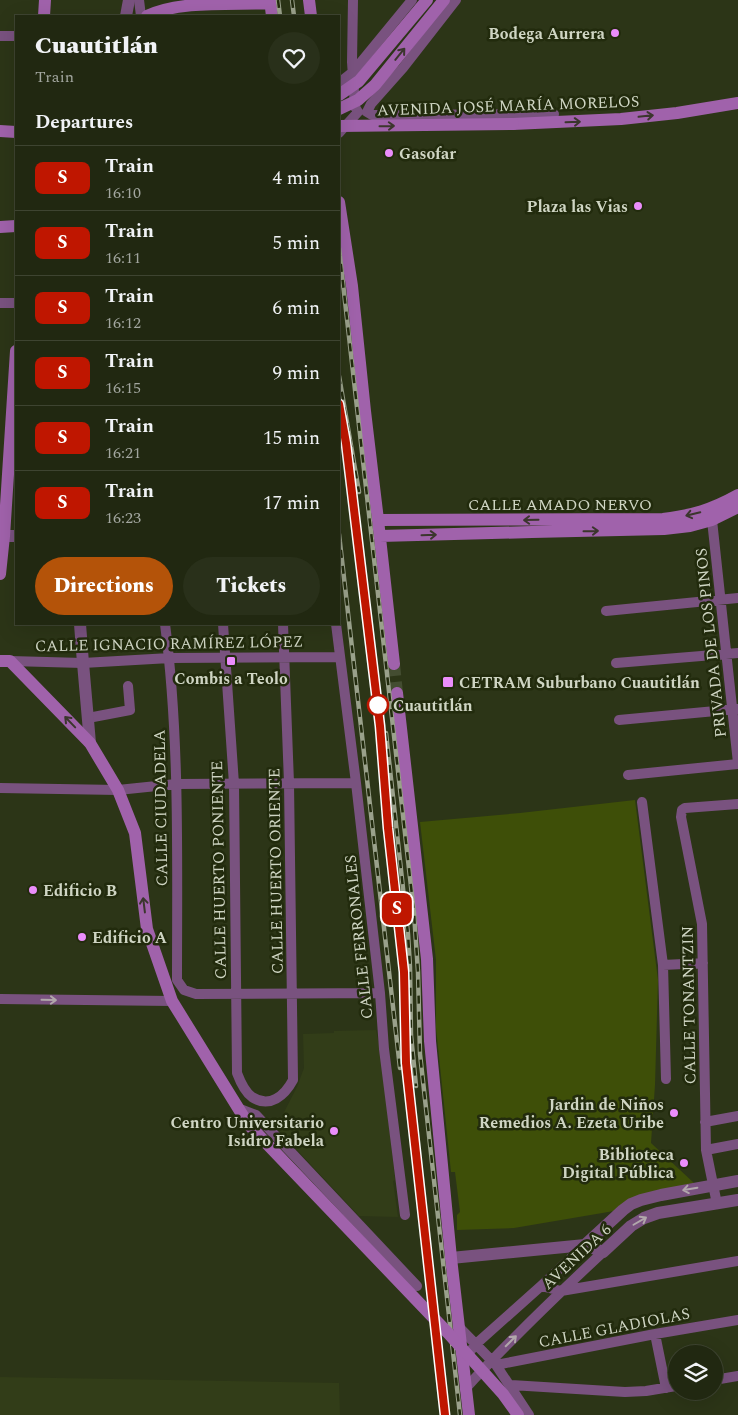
<!DOCTYPE html>
<html lang="en">
<head>
<meta charset="utf-8">
<style>
	:root { --surface:#212811; --page:#29301a; --text:#f1f3f6; --muted:#a2a69f; --line:#3e4431; --accent:#b45309 }
	body { margin:0; font-family:Spectral,serif; background:var(--page); color:var(--text); height:100vh; display:flex; flex-direction:column; font-size:19px; white-space:nowrap }
	* { box-sizing:border-box; margin:0 }
	p { font-size:16px; color:var(--muted) }
	.icon { flex:none; width:28px; height:28px; fill:none; stroke:currentColor; stroke-width:2; stroke-linecap:round; stroke-linejoin:round }
	.map { position:relative; flex:1; overflow:hidden }
	.panel { position:absolute; left:15px; top:15px; width:325px; height:610px; display:flex; flex-direction:column; background:var(--surface); border-radius:0px; box-shadow:0 5px 20px #0002,0 0 0 1px var(--line) }
	.panel>* { flex:none }
	.badge { padding:0 10px; border-radius:8px; font-size:18px; line-height:32px }
	.buttons { position:absolute; left:668px; top:1345px; display:grid; gap:10px }
	.buttons a { display:grid; place-items:center; width:55px; height:55px; border-radius:50%; background:var(--surface); box-shadow:0 5px 20px #0002,0 0 0 1px var(--line); font-size:25px }
	.map>.badge { position:absolute; translate:-50% -50%; box-shadow:0 0 0 2px #fff }
	h2 { padding:0 20px; font-size:19px; line-height:45px }
	.round { display:grid; place-items:center; flex:none; width:52px; height:52px; border-radius:26px; background:var(--page) }
	.summary { display:flex; align-items:center; justify-content:space-between; height:85px; padding:0 20px }
	h1 { font-size:24px; font-weight:800; line-height:38px }
	.button { display:flex; gap:10px; margin-top:auto; padding:10px 20px }
	.button a { flex:1; height:58px; border-radius:30px; background:var(--accent); color:#fff; font-size:20px; font-weight:800; line-height:58px; text-align:center }
	.button a+a { background:var(--page); color:var(--text) }
	ul { padding:0; list-style:none }
	li { display:flex; align-items:center; gap:15px; height:65px; padding:0 20px; border-top:1px solid var(--line) }
	li div { flex:1 }
	li b { display:block; font-size:19px }
	li em { font-style:normal }
	li .badge { min-width:55px; font-weight:700; text-align:center }
	.map>svg:first-child { display:block }
</style>
</head>
<body>
<div class="map">
<svg width="738" height="1415" viewBox="0 0 738 1415">
	<rect width="100%" height="100%" fill="#2c3517"/>
	<path fill="#323d18" d="M376,1030l4,19 11,93 4,38 -2,1 5,36 -39,-1 -91,-97 13,-1 16,-31 7,-19 -1,-34 31,-1v-2z
		M0,1377l339,6 1,32h-340z"/>
	<path fill="#3e4f08" d="M635,800l23,180 -3,105 -4,58 43,40 -80,28 -100,17 -57,2v-15l3,-3 -5,-40h-4l-15,-144v-68l-16,-138 100,-9z"/>
	<g fill="none" stroke-linecap="round" stroke-linejoin="round">
		<path stroke="#444d31" stroke-width="12" stroke-dasharray="12 6" stroke-linecap="butt" d="M394,664l3,29"/>
		<path stroke="#79527f" stroke-width="10" d="M139,0l2,16
			M456,0l-53,68 -32,36 -4,8 5,3 182,-1
			M0,36h16
			M339,83l14,-11 59,-72
			M339,133l19,-21 -3,-5 -3,-45 1,-62
			M0,303h16
			M712,520l26,243
			M606,611l132,-13
			M165,624c15,116 12,239 12,356l7,10 12,4 184,-1
			M223,624l11,160 3,289c3,8 8,19 15,24 18,12 33,-2 41,-17l-4,-297 -6,-159
			M336,624l20,159 24,210 4,56 21,166
			M10,661l73,2 87,-5 169,-1
			M616,663l122,-10
			M88,718l42,-8 -2,-24
			M619,720l118,-11
			M628,775l110,-11
			M0,788l118,2 58,-6 180,-1
			M642,802l21,163 3,114
			M663,965l40,-2
			M0,999l172,2
			M240,1109l16,6 161,171
			M705,1122l33,-6
			M706,1150l32,-6
			M717,1204l-11,-54 -4,-226 -21,-107 1,-7 3,-2 53,-4
			M541,1286l20,5 177,-30
			M459,1327l37,38 33,50
			M655,1334l11,54
			M464,1359l12,-15 65,-58 44,-41
			M496,1365l159,-31 83,-14
			M714,1380l24,-4
			M511,1385l114,7 21,-1 30,-5
			M465,1389c44,-48 91,-93 138,-137"/>
		<path stroke="#79527f" stroke-width="12" d="M126,16l3,-16
			M4,536h12
			M80,624l3,39 7,80
			M585,1245l38,-35 8,-6 10,-4 20,-5 77,-14
			M451,1258l134,-13 18,7 28,-26 13,-8 14,-5 80,-13"/>
		<path stroke="#a062ab" stroke-width="12" d="M270,0l2,16
			M309,0l2,16
			M44,16l1,-16
			M147,16c33,-16 87,-11 124,-13
			M513,124l108,-5 56,-6 61,-10
			M0,131l16,1
			M339,202l13,84 13,125 13,109 16,144
			M0,227l16,-1
			M378,520l285,-1c30,-4 48,-9 75,-24
			M380,536l152,-4 132,-3 26,-3 22,-6 26,-13
			M0,574l4,-38 12,-185
			M0,661h10l80,82 28,47 17,43 12,96 25,72 76,123
			M397,693l30,266 3,82 21,217 18,157"/>
		<defs>
			<path id="rail" d="M278,0l2,16
				M292,0l2,16
				M339,248l75,665 4,59 2,82 40,361
				M339,376l20,116
				M351,483l30,258
				M339,534l61,534
				M386,733l22,201 2,33 1,68 5,51
				M386,803l17,164
				M405,1047l1,16 39,352"/>
		</defs>
		<use href="#rail" stroke="#9aa18b" stroke-width="4.5"/>
		<use href="#rail" stroke="#222b0d" stroke-width="2.5" stroke-dasharray="8" stroke-linecap="butt"/>
		<path stroke="#a062ab" stroke-width="12" d="M339,95l20,-14 68,-81
			M339,109l19,-9 17,-15 69,-85
			M339,126l174,-2
			M248,1124l200,209 55,61 15,21"/>
	</g>
	<defs><path id="oneway-shaft" d="M-6 0H5M1.5-3L5.5 0L1.5 3" fill="none" stroke-width="1.6" stroke-linecap="round" stroke-linejoin="round" transform="scale(1.25)"/></defs>
	<g stroke="#3b362d">
		<use href="#oneway-shaft" transform="translate(400 54) rotate(-51)"/>
		<use href="#oneway-shaft" transform="translate(646 116) rotate(-6)"/>
		<use href="#oneway-shaft" transform="translate(573 122) rotate(-2)"/>
		<use href="#oneway-shaft" transform="translate(387 126) rotate(-1)"/>
		<use href="#oneway-shaft" transform="translate(693 514) rotate(166)"/>
		<use href="#oneway-shaft" transform="translate(531 520) rotate(179)"/>
		<use href="#oneway-shaft" transform="translate(591 531) rotate(-1)"/>
		<use href="#oneway-shaft" transform="translate(429 535) rotate(-2)"/>
		<use href="#oneway-shaft" transform="translate(70 722) rotate(-134)"/>
		<use href="#oneway-shaft" transform="translate(144 905) rotate(-97)"/>
	</g>
	<g stroke="#b1a7ab">
		<use href="#oneway-shaft" transform="translate(49 1000) rotate(1)"/>
		<use href="#oneway-shaft" transform="translate(690 1189) rotate(170)"/>
		<use href="#oneway-shaft" transform="translate(640 1221) rotate(-30)"/>
		<use href="#oneway-shaft" transform="translate(511 1341) rotate(-45)"/>
	</g>
	<g fill="none" stroke-linecap="round" stroke-linejoin="round">
		<defs>
			<path id="line" d="M339,404l7,39 34,283 8,102 16,144 2,91 39,352"/>
		</defs>
		<use href="#line" stroke="#fff" stroke-width="11"/>
		<use href="#line" stroke="#bf1600" stroke-width="8"/>
	</g>
	<g fill="#eb8dfb" stroke="#222b0d" stroke-width="2">
		<circle cx="615" cy="33" r="5"/>
		<circle cx="389" cy="153" r="5"/>
		<circle cx="638" cy="206" r="5"/>
		<rect x="226" y="656" width="10" height="10" rx="2.5"/>
		<rect x="442" y="676" width="12" height="12" rx="2.5"/>
		<circle cx="33" cy="890" r="5"/>
		<circle cx="82" cy="937" r="5"/>
		<circle cx="674" cy="1113" r="5"/>
		<circle cx="334" cy="1131" r="5"/>
		<circle cx="684" cy="1163" r="5"/>
	</g>
	<circle fill="#fff" stroke="#bf1600" stroke-width="2.5" cx="378" cy="705" r="10"/>
	<g text-anchor="middle" stroke-width="5" stroke-linejoin="round" paint-order="stroke">
		<g font-size="16" font-weight="bold" fill="#cfd5c3" stroke="#222b0d" text-anchor="end">
			<text x="605" y="39">Bodega Aurrera</text>
			<text x="399" y="159" text-anchor="start">Gasofar</text>
			<text x="628" y="212">Plaza las Vias</text>
			<text x="231" y="684" text-anchor="middle">Combis a Teolo</text>
			<text x="459" y="688" text-anchor="start">CETRAM Suburbano Cuautitlán</text>
			<text x="43" y="896" text-anchor="start">Edificio B</text>
			<text x="92" y="943" text-anchor="start">Edificio A</text>
			<text x="664" y="1110">Jardin de Niños<tspan x="664" dy="18">Remedios A. Ezeta Uribe</tspan></text>
			<text x="324" y="1128">Centro Universitario<tspan x="324" dy="18">Isidro Fabela</tspan></text>
			<text x="674" y="1160">Biblioteca<tspan x="674" dy="18">Digital Pública</tspan></text>
		</g>
		<g font-size="16" fill="#cfd5c3" stroke="#222b0d">
			<text transform="translate(508 105) rotate(-2)" y="6">AVENIDA JOSÉ MARÍA MORELOS</text>
			<text x="560" y="510">CALLE AMADO NERVO</text>
			<text transform="translate(169 643) rotate(-1)" y="6">CALLE IGNACIO RAMÍREZ LÓPEZ</text>
			<text transform="translate(710 643) rotate(-96)" y="6">PRIVADA DE LOS PINOS</text>
			<text transform="translate(160 808) rotate(-91)" y="6">CALLE CIUDADELA</text>
			<text transform="translate(218 870) rotate(-91)" y="6">CALLE HUERTO PONIENTE</text>
			<text transform="translate(275 871) rotate(-91)" y="6">CALLE HUERTO ORIENTE</text>
			<text transform="translate(358 937) rotate(-96)" y="6">CALLE FERRONALES</text>
			<text transform="translate(688 1005) rotate(-91)" y="6">CALLE TONANTZIN</text>
			<text transform="translate(576 1256) rotate(-43)" y="6">AVENIDA 6</text>
			<text transform="translate(614 1327) rotate(-11)" y="6">CALLE GLADIOLAS</text>
		</g>
		<g font-size="16" font-weight="bold" fill="#cfd5c3" stroke="#222b0d" text-anchor="start">
			<text x="393" y="711">Cuautitlán</text>
		</g>
	</g>
</svg>
<div class="buttons">
<a><svg class="icon" aria-label="layers" viewBox="0 0 24 24"><path d="M12 4l9 5-9 5-9-5zM3 14l9 5 9-5"/></svg></a>
</div>
<b class="badge" style="left:397px;top:909px;background:#bf1600;color:#fff">S</b>
<section class="panel">
<div class="summary"><div><h1>Cuautitlán</h1><p>Train</p></div><a class="round"><svg class="icon" aria-label="heart" viewBox="0 0 24 24"><path d="M12 20l-8-8c-3-5 5-10 8-4 3-6 11-1 8 4z"/></svg></a></div>
<h2>Departures</h2>
<ul>
<li><span class="badge" style="background:#bf1600;color:#fff">S</span><div><b>Train</b><p>16:10</p></div><em>4 min</em></li>
<li><span class="badge" style="background:#bf1600;color:#fff">S</span><div><b>Train</b><p>16:11</p></div><em>5 min</em></li>
<li><span class="badge" style="background:#bf1600;color:#fff">S</span><div><b>Train</b><p>16:12</p></div><em>6 min</em></li>
<li><span class="badge" style="background:#bf1600;color:#fff">S</span><div><b>Train</b><p>16:15</p></div><em>9 min</em></li>
<li><span class="badge" style="background:#bf1600;color:#fff">S</span><div><b>Train</b><p>16:21</p></div><em>15 min</em></li>
<li><span class="badge" style="background:#bf1600;color:#fff">S</span><div><b>Train</b><p>16:23</p></div><em>17 min</em></li>
</ul>
<div class="button"><a>Directions</a><a>Tickets</a></div>
</section>
</div>
</body>
</html>
